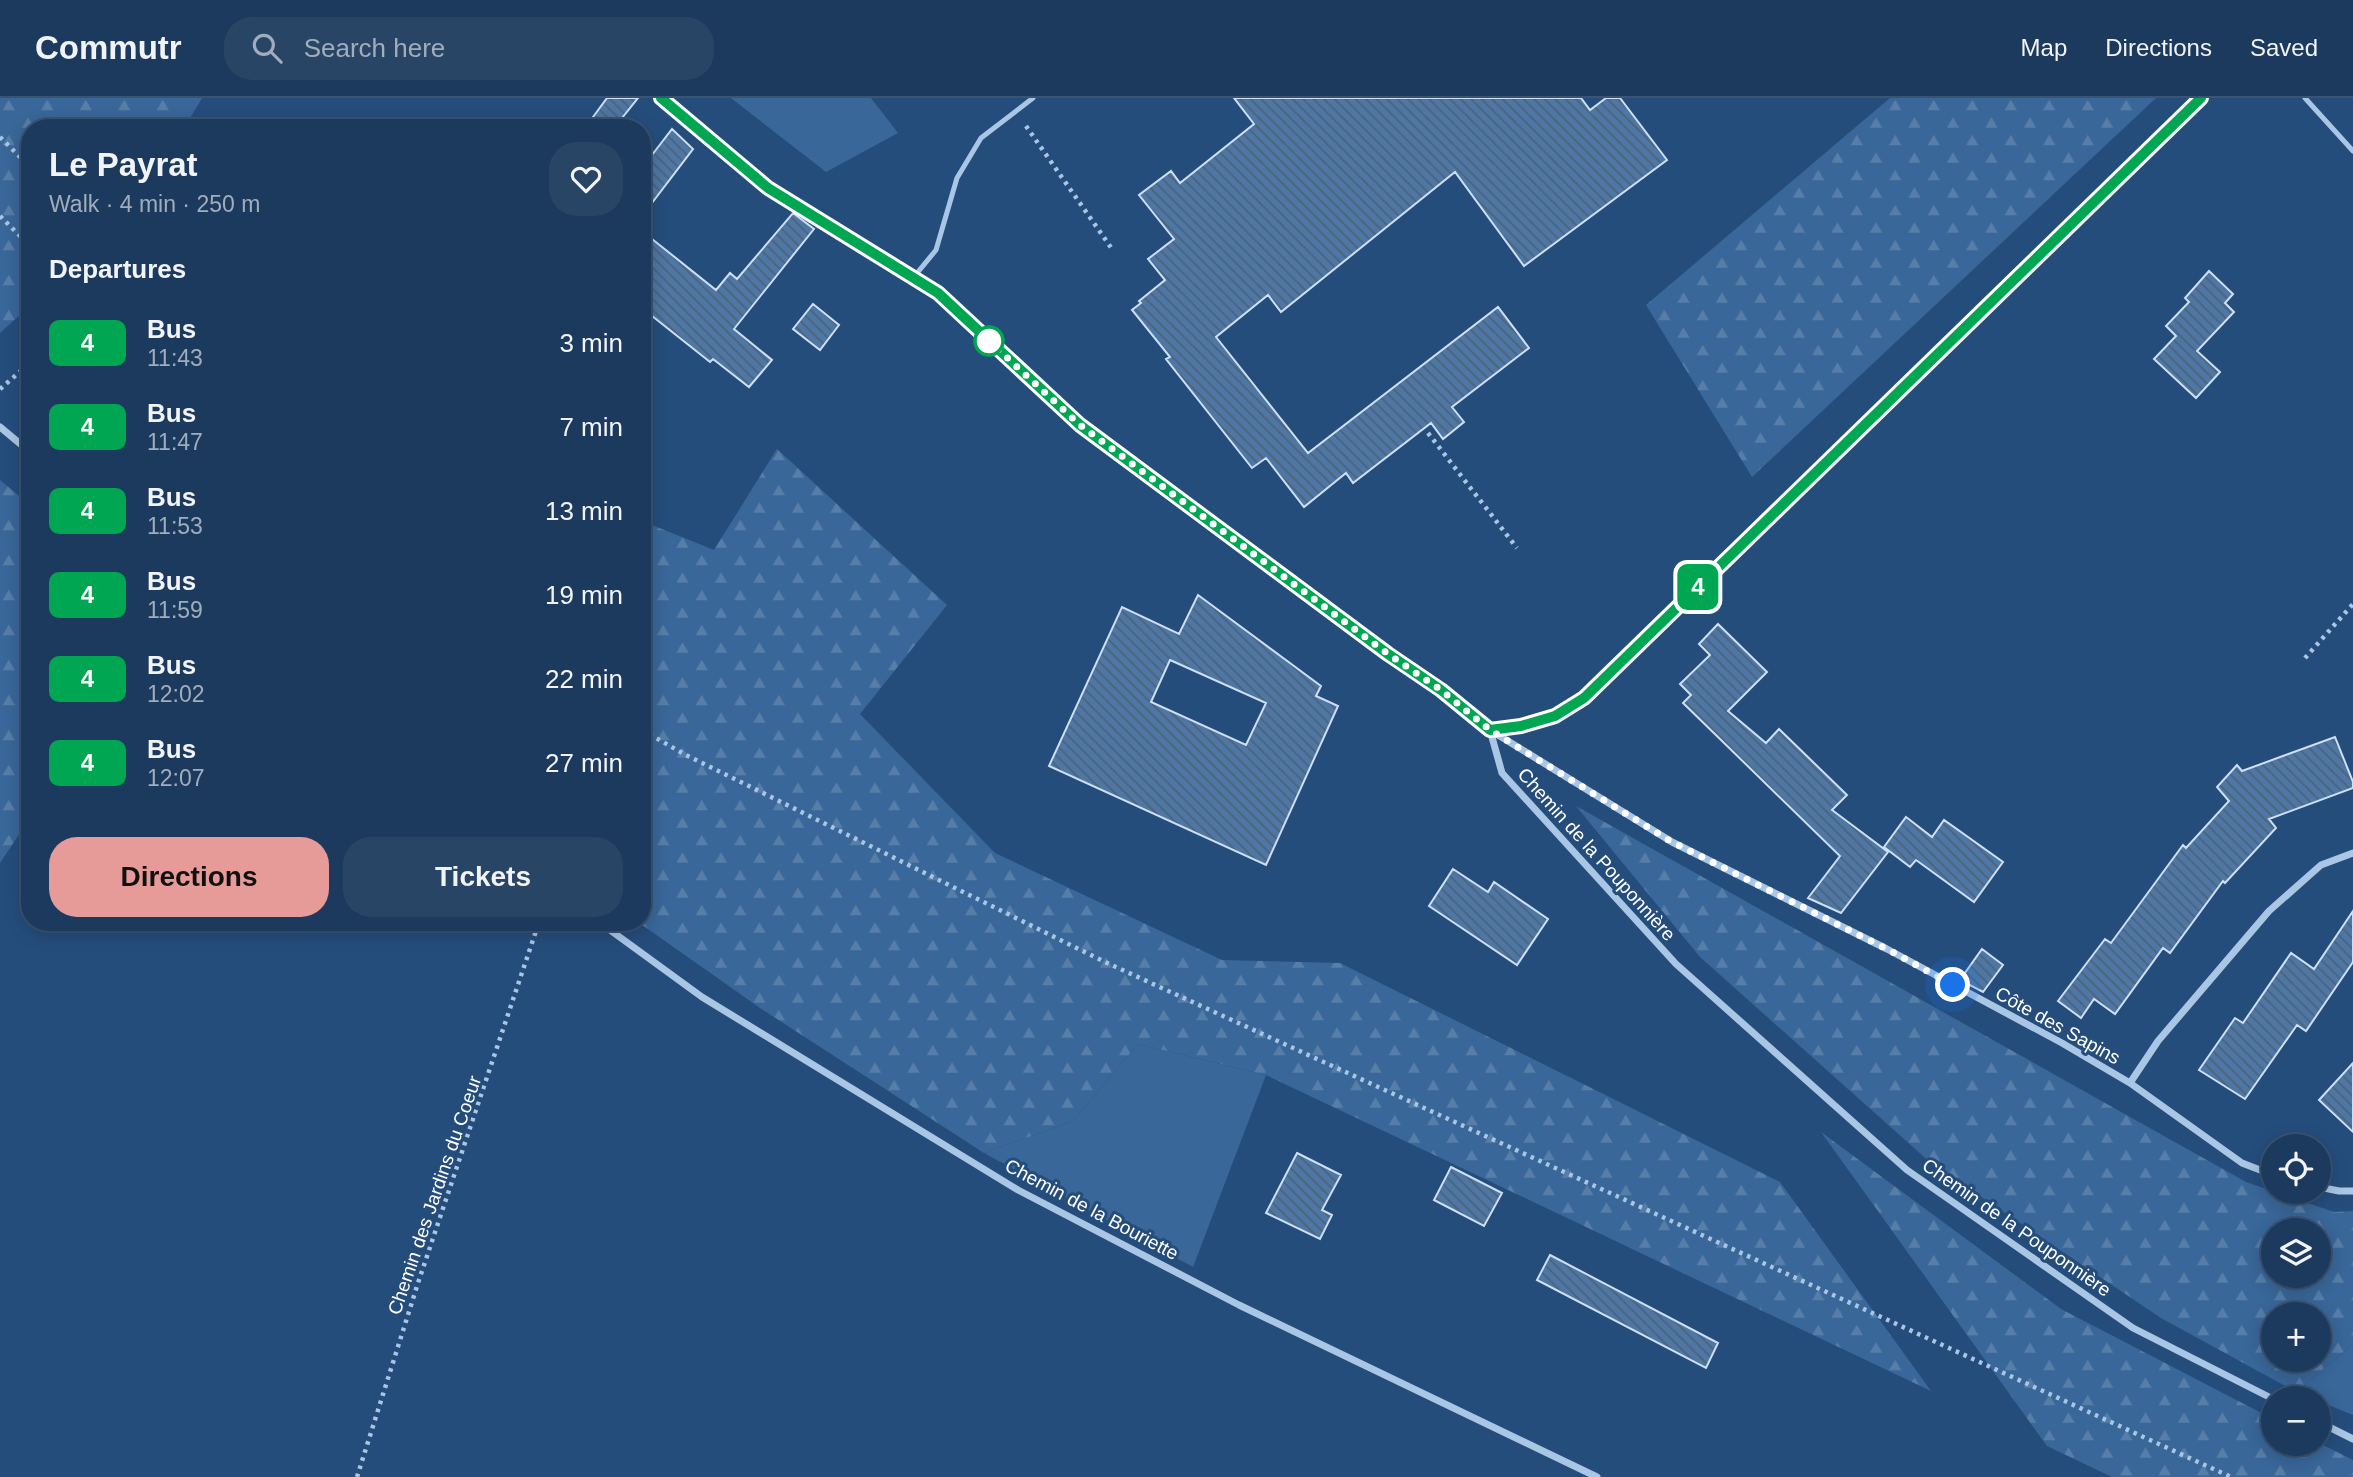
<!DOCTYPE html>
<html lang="en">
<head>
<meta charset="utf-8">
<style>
	:root { --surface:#1c3a5d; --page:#294566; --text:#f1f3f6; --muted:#a0adbc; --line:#3a5472; --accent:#e69b98 }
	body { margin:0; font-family:Helvetica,sans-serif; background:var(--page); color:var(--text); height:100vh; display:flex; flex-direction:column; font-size:26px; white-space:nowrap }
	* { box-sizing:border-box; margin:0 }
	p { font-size:23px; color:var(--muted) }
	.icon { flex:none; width:38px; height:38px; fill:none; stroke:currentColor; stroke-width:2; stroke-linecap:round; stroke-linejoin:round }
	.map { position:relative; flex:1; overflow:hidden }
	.sheet { position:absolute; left:21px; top:21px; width:630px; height:812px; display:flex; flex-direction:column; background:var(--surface); border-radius:28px; box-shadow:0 4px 18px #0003,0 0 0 2px var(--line) }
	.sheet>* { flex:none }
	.badge { padding:0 14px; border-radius:10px; font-size:24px; line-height:46px }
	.fabs { position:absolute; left:2261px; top:1036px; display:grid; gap:14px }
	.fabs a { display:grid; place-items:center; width:70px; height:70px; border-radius:50%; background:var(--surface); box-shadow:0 4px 18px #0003,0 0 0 2px var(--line); font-size:35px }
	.you { position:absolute; width:35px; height:35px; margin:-18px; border:5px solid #fff; border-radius:50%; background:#1a73e8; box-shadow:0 0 0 10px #1a73e833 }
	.map>.badge { position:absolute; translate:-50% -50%; box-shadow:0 0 0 4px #fff }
	h2 { padding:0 28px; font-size:26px; line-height:63px }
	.round { display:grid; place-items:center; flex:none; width:74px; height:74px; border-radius:28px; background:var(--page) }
	.overview { display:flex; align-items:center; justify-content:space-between; height:119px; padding:0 28px }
	h1 { font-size:33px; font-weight:700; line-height:52px }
	.action { display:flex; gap:14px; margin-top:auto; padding:14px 28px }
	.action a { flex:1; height:80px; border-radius:28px; background:var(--accent); color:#111; font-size:28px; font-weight:700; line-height:80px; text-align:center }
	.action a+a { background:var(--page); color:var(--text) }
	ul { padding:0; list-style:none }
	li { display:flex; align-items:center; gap:21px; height:84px; padding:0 28px }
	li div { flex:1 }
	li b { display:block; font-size:26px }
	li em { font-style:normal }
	li .badge { min-width:77px; font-weight:700; text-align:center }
	header { display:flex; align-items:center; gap:42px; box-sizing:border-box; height:98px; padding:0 35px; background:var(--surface); border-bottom:2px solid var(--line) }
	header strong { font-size:33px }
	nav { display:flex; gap:38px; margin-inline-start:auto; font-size:24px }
	.search { width:490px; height:63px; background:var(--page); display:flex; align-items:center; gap:18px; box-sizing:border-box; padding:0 24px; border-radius:28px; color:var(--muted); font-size:26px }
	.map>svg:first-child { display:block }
</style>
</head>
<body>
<header>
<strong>Commutr</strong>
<div class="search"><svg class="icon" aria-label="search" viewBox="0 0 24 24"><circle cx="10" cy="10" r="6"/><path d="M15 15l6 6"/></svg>Search here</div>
<nav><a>Map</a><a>Directions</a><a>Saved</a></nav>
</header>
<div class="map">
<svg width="2353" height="1379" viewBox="0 0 2353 1379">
	<defs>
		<pattern id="forest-firs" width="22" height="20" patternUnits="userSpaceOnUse" patternTransform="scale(1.75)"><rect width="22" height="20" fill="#396799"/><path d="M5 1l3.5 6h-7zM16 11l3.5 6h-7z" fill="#577ea8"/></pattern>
		<pattern id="building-back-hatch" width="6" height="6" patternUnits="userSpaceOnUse" patternTransform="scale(1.75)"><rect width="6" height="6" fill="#4e77a5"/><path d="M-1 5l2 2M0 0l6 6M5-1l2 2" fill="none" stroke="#4d6278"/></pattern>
	</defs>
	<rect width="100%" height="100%" fill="#254d7c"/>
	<path fill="#396799" d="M731,0h140l27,35 -72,39z
		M1138,946l128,31 -73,192 -209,-114 89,-32z
		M2353,1246v71l-34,-14v-3h-7l-16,-6z"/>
	<path fill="url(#forest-firs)" fill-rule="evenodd" d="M0,0h202l-18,30h-154v178l-30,27z
		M1890,0h266l-404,379 -106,-172z
		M777,351l170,156 -87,109 135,139 227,107 118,3 440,219 151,209 -665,-316 -128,-31 -65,77 -89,32 -224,-145 -122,-86h4v-401l72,29z
		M0,382l30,25v313l-30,45z
		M1576,708l670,376 88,30 19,-1v133l-57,48 -135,-74 -229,-154 -232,-207zM2273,1132h46v46h-46zM2319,1216v46h-46v-46z
		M1821,1034l240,177 212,110v25l46,-1 34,17v17h-241l-65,-31z"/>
	<path fill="url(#building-back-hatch)" stroke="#cddff4" stroke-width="2" fill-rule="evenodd" d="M607,0h31l-24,30h-29z
		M1234,0h347l9,12 16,-12h14l47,62 -143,106 -69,-94 -174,140 -13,-17 -52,42 92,116 190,-146 31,41 -77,59 12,15 -21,17 -12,-16 -78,60 -7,-10 -42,34 -38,-49 -14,10 -86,-109 4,-2 -38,-47 9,-7 -2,-2 26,-21 -17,-21 26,-20 -35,-44 32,-24 9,12 74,-59z
		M672,31l21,20 -51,67v-48z
		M793,115l21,16 -80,100 38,31 -23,27 -36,-28 -3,3 -68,-54v-77l74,59 14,-17 7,6z
		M2209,173l24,23 -8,9 9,9 -37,39 23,21 -24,26 -42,-39 22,-23 -10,-10 23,-24 -4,-4z
		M813,206l26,21 -19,25 -27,-21z
		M1198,497l123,91 -5,10 22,10 -72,159 -217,-99 73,-159 57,27zM1170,562l96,43 -20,42 -95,-43z
		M1718,526l49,48 -39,39 38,32 13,-14 68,66 -15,15 56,42 -47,61 -33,-15 32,-42 -157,-153 8,-8 -11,-11 30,-29 -11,-11z
		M2335,639l18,45v6l-84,31 7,9 -51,55 -2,-2 -53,72 -7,-5 -48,66 -21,-15 -13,19 -23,-17 47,-62 6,4 72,-98 3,3 43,-47 -12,-14 20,-22 5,6z
		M1906,719l26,20 12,-17 59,42 -29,40 -58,-42 -6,7 -26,-20z
		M1453,771l35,23 6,-10 54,37 -31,46 -88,-59z
		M2353,813v51l-47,69 -9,-6 -52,74 -46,-29 36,-52 8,5 48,-70 23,16z
		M1982,851l21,16 -20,27 -23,-12z
		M2353,965v69l-34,-32z
		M1297,1055l44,22 -19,35 10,5 -12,24 -54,-26z
		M1451,1069l51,26 -18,33 -50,-26z
		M1550,1157l168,88 -12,25 -169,-88z"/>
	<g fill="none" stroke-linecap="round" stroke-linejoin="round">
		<path stroke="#aac6e5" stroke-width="4.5" stroke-dasharray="3.5 5" stroke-linecap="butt" d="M1026,28l86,123
			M0,39l30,30
			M0,118l30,30
			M0,291l30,-26
			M1428,335l89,115
			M2305,560l48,-54
			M642,632l42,24 421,208 1126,515
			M357,1379l61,-194 121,-361"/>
		<path stroke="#aac6e5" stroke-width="5" d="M2305,0l48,53
			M913,180l23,-28 21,-72 24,-40 52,-40"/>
		<path stroke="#aac6e5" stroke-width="7" d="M661,0l107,90 170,105 142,132 361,265 49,40 182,112 215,107 175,94 68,40 112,80 31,12
			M0,329l30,25
			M1490,632l12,43 174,191 231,206 226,158 140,71
			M1490,632l31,-4 34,-10 29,-18 617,-600
			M599,824l103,75 316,193 221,115 358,172
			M2130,985l28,-42 111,-130 52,-46 32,-12
			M2319,1089l20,4h14
			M2319,1324l34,17"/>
	</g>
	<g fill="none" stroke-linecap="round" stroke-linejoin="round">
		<defs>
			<path id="line" d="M661,0l107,90 170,105 142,132 308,229 53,36 49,40 31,-4 34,-10 29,-18 617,-600"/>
		</defs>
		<use href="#line" stroke="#fff" stroke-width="16"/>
		<use href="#line" stroke="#00a651" stroke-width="10"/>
		<path stroke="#fff" stroke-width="7" stroke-dasharray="0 12.6" d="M989,243l91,84 308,229 53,36 49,40 182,112 215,107 66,36"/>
	</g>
	<circle fill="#fff" stroke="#00a651" stroke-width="3.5" cx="989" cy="243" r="14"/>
	<g text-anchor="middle" stroke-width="6" stroke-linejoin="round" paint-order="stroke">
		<g font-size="19" fill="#fff" stroke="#254d7c">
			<text transform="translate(1597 756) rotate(48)" y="7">Chemin de la Pouponnière</text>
			<text transform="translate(2058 927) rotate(29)" y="7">Côte des Sapins</text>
			<text transform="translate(434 1097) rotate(-71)" y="7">Chemin des Jardins du Coeur</text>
			<text transform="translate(1092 1111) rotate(28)" y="7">Chemin de la Bouriette</text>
			<text transform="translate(2017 1129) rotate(35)" y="7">Chemin de la Pouponnière</text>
		</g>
	</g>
</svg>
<div class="fabs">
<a><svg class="icon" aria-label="locate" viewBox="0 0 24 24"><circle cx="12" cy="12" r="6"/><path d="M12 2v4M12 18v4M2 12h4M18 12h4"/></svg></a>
<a><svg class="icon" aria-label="layers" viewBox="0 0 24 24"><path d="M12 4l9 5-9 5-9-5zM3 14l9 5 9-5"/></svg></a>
<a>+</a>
<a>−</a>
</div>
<div class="you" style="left:1953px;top:887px"></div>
<b class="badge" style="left:1698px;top:489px;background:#00a651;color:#fff">4</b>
<section class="sheet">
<div class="overview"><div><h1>Le Payrat</h1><p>Walk · 4 min · 250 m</p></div><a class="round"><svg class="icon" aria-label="heart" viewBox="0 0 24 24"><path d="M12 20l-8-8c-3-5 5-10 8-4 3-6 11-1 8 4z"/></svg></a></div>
<h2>Departures</h2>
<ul>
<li><span class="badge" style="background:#00a651;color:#fff">4</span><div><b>Bus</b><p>11:43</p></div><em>3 min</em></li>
<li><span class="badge" style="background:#00a651;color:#fff">4</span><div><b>Bus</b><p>11:47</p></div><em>7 min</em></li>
<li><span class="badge" style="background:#00a651;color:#fff">4</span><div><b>Bus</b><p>11:53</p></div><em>13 min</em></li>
<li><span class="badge" style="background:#00a651;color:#fff">4</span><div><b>Bus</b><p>11:59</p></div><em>19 min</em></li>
<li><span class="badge" style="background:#00a651;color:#fff">4</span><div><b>Bus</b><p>12:02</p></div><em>22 min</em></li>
<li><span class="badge" style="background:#00a651;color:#fff">4</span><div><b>Bus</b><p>12:07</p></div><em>27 min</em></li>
</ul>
<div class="action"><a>Directions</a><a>Tickets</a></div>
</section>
</div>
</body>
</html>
